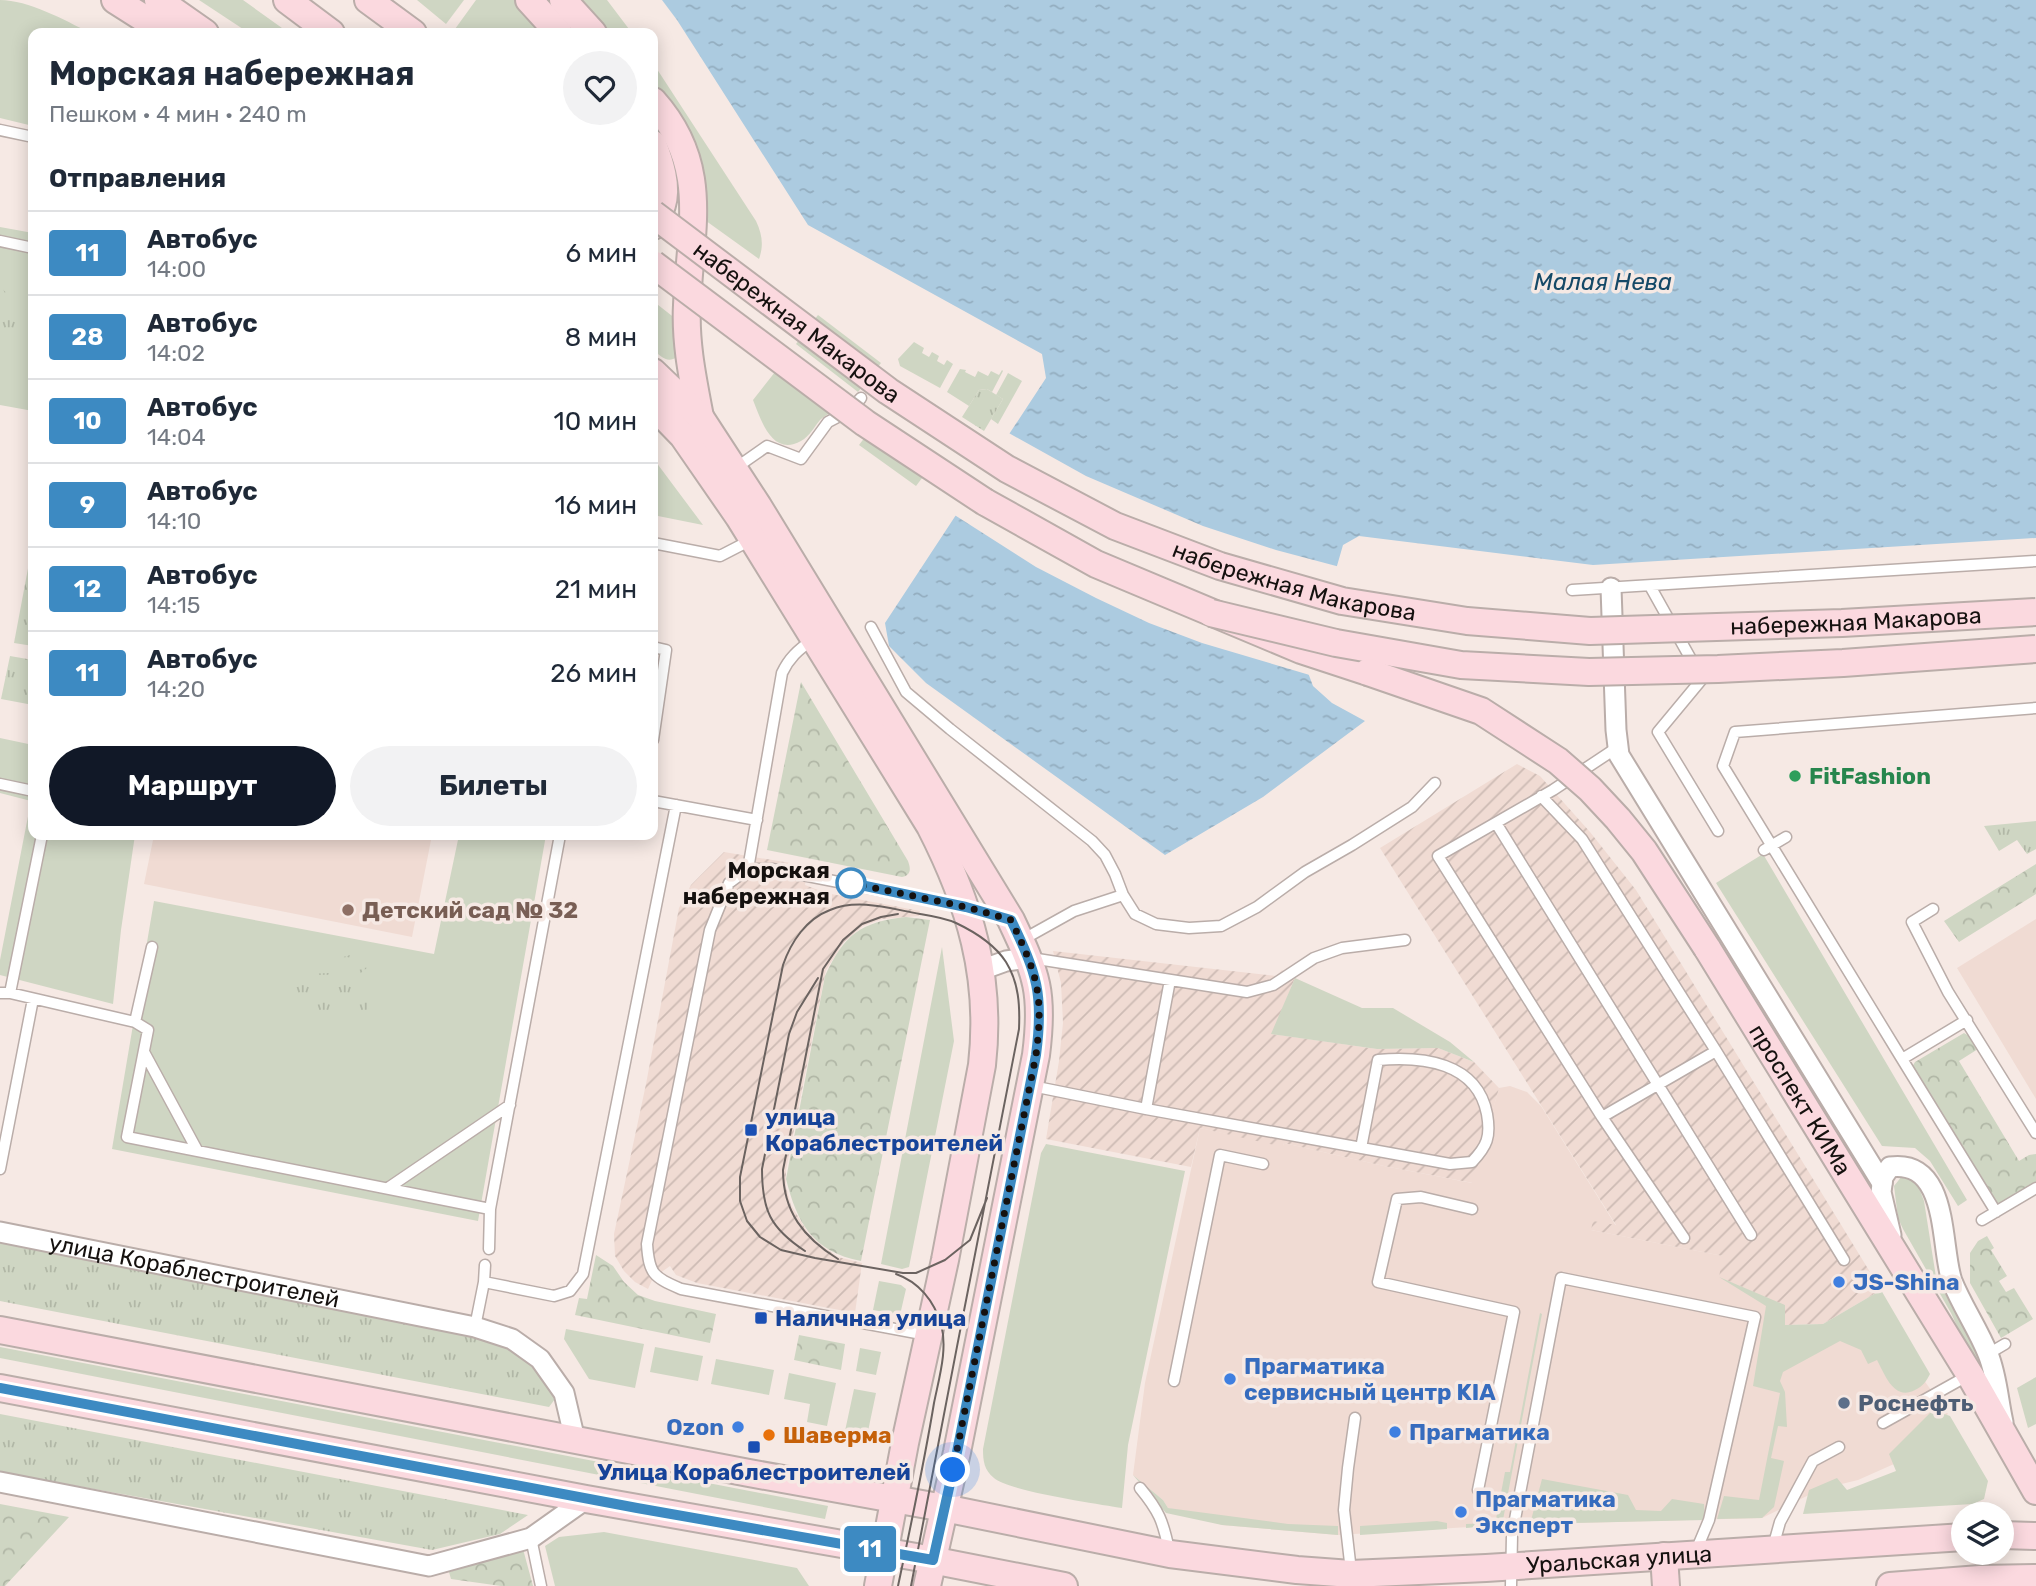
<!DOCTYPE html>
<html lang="ru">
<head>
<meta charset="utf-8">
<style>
	:root { --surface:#fff; --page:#f2f2f3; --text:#1f2937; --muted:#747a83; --line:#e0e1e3; --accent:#111827 }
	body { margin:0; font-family:Rubik,sans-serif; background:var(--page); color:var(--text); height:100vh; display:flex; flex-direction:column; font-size:26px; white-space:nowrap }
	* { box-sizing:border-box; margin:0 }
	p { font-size:23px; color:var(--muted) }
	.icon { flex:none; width:38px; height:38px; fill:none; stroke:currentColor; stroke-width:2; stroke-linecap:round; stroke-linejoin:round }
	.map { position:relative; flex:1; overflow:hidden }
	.details { position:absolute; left:28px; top:28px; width:630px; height:812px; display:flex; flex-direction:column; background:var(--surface); border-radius:14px; box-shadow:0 4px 18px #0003 }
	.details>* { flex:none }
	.badge { padding:0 14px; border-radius:5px; font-size:24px; line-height:46px }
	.tools { position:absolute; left:1951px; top:1502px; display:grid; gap:14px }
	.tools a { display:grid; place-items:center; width:63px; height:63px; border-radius:50%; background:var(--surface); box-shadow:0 4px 18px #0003; font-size:35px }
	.you { position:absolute; width:35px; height:35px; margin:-18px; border:5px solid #fff; border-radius:50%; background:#1a73e8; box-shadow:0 0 0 10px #1a73e833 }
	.map>.badge { position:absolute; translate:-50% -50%; box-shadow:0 0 0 4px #fff }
	h2 { padding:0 21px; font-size:26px; line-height:63px }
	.round { display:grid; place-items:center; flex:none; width:74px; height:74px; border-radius:37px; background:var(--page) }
	.overview { display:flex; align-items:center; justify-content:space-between; height:119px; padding:0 21px }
	h1 { font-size:33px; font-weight:700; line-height:52px }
	.button { display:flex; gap:14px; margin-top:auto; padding:14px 21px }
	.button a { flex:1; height:80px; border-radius:42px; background:var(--accent); color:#fff; font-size:28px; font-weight:700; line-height:80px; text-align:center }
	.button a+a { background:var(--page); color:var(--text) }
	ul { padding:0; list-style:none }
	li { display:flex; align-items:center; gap:21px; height:84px; padding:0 21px; border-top:2px solid var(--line) }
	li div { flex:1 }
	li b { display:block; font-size:26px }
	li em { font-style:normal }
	li .badge { min-width:77px; font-weight:700; text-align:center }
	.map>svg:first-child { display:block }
</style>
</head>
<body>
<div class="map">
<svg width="2036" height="1586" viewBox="0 0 2036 1586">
	<defs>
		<pattern id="industrial-furrows" width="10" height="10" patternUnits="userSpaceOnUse" patternTransform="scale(1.75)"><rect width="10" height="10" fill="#f0dbd3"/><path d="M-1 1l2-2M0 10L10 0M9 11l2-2" fill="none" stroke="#cdbbb4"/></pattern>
		<pattern id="forest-crowns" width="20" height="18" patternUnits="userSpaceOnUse" patternTransform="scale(1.75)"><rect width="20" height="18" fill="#cfd6c3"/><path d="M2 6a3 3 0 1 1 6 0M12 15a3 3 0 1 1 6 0" fill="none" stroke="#b1b7a6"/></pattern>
		<pattern id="park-tufts" width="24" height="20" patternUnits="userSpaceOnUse" patternTransform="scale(1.75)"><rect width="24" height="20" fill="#cfd6c3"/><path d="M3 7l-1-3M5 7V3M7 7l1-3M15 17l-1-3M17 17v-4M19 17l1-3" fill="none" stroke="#b1b7a6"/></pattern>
		<pattern id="water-ripples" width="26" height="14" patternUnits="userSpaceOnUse" patternTransform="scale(1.75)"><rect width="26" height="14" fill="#accbe0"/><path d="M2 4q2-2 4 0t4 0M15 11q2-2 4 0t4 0" fill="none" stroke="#93adbf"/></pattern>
	</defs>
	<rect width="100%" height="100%" fill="#f6e9e4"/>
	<path fill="#f0dbd3" d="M154,835h278l-20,102 -268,-53z
		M2036,919v180l-79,-131z
		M1510,1086l17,6 14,14 75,120 -25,4 132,26 62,49v20l104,6 59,83 -54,50 -36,16 -37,9 -59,29 -260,7 -164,10 -116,-10 -54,-17 -5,-8 -30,-25 12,-92 55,-255 83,18 1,-3 100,23 88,17 27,-95z"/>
	<path fill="url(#industrial-furrows)" d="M1517,764l23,12 50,56 46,58 245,400 -58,34 -38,1v-20l-66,-28 4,-21 -132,-26 2,-9 23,4 -236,-377z
		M724,852l84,14 -3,19 21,8 94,18 -1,5 -37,3 -19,7 -19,16 -18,28 -40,200v17l5,18 17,28 13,12 17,12 24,6 -7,50 -158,-30 -21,-8 -6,-9 -17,12 -5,11 -13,-7 -11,-11 -9,-15 -1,-22 32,-150 33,-176 12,-23z
		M1053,951l223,25 6,-6 13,8 -23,56 105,15 61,-1 36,14 25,26 -26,95 -89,-17 -100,-23 -1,4 -83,-19 -9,39 -145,-28 13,-78 4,-38 -2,-40z"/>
	<path fill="#cfd6c3" d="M0,0c28,0 65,20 90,33h-57v93l-33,-8z
		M199,0h44l46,33h-40z
		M417,0h47l-18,24z
		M476,0h39l30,33h-85l-5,-4z
		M578,0h29l25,33h-24z
		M653,63l103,158c6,13 8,24 3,38l-57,-41 -33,-113 -16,-20z
		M0,227l33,6v178l-33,-6z
		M653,301l23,18 1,38c-10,7 -16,-1 -24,-7z
		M818,315l63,48 -23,29 -62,-48z
		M914,342l10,6 -2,5 7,4 3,-5 7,4 -2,5 7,4 3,-5 6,4 -13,24 -40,-22 -2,-7z
		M790,353l50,56c-7,3 -14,5 -20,11 -6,7 -10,16 -19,21 -29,16 -40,-21 -48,-41z
		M960,369l6,1 -1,2 10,5 3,-6 10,5 3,-5 8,4 3,-5 1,1 -11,21 -5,-3 -8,1 -10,16 -22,-14z
		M1008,373l14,8 -24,43 -7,-5 12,-20 -7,-4z
		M878,420l57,41 -19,25 -57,-41z
		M653,458l50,67 -50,-10z
		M0,738l33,7v90h102l-14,95 -8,74 -113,-29v-15l31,-159 -31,-8z
		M459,835h87l-68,386 -366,-72 42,-248 280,53z
		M1763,854l204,346 -9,6 -28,-45 -15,-13 -33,-2 -166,-263z
		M942,947l12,94 -45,226 -7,2 -21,-5z
		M1295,978l67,30h31l57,34 24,20 -36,-14 -61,1 -106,-15z
		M1046,1144l139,27 -57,274 -6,63c-24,-4 -114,-17 -128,-30 -10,-8 -11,-17 -11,-29l58,-296z
		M1902,1176h7l10,12 5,13 12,76 43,77 5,13 1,21 -34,-75 -48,-84 -5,-11 -4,-32z
		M1719,1277l66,28v20l38,-1 58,-34 49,84c-4,8 -7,12 -15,16 -21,11 -30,-15 -38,-30l-9,4 -7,-14 -21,-9 -57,31 -3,9 5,11 2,35 -9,-1 -7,32 13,3 -10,46 -12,11 -45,1 7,-23 35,4 21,-107 -27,-7 13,-80z
		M879,1281l22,4 5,4 -6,26 -27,-5z
		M1540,1313l2,1 -40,211 -36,3v-4l22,-1v-2l8,-2 9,-47h5z
		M566,1329l78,15 -9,44 -46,-9 -25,-40z
		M0,1347l828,159 -3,13 -825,-161z
		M655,1347l48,9 -5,25 -48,-9z
		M860,1348l21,4 -5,23 -20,-4z
		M716,1359l58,11 -5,25 -58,-11z
		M789,1373l47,10 -9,43 -20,-4 3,-18 -26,-5z
		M2036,1377v47l-8,4 -11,-40z
		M854,1389l22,4 -9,43 -22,-5z
		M1933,1410l17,6 38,65 -4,18 -11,5 -170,10 6,-24 28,-12 10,12 49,-19 -7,-17z
		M1133,1475l30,25 5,8 120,16 50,2v9l-116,-10 -56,-12z
		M1542,1479l86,16 8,15 25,1 11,-12 32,5 1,16 -175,4z
		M1437,1521l10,2v6l-87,6v-9z
		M604,1532l193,36 12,18h-254l-10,-40 14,-9z"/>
	<path fill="url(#forest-crowns)" d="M801,682l107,179c3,8 3,14 -6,16l-135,-27z
		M2036,864v30l-77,48 -15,-21z
		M906,917l24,3 -69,341c-48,-9 -64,-38 -75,-82l39,-203c19,-41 35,-54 81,-59z
		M1964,1033l5,3 9,13 -19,12 60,100 10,-6 7,-1v32l-38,23 -86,-142 3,-5z
		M1987,1236l7,12 -3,2 16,26 -8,5 7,11 8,-4 19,31 -32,19 -31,-55v-30l8,-12z
		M596,1255l17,11 11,16 14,13 17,6 61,13 -6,29 -135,-28 4,-17 8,1z
		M799,1335l46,9 -4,26 -47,-10z
		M0,1504l69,13 -64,69h-5z
		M523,1549l10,37h-32l-50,-7 -2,-7z"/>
	<path fill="url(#park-tufts)" d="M0,287l33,30 -31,28 -2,-2z
		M987,389l16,10 -19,32 -22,-14 17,-27z
		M29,563l4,1v82l-19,-3z
		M10,656l23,4v45l-32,-6z
		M2036,821v28l-9,5 -10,-14 -18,11 -15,-25z
		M354,954l16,2 8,3 -21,17 -13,-8 -4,-6 3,-5z
		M328,973c17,3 35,8 42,26l-2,10c-22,16 -62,6 -73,-18l3,-11 12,-6z
		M0,1243l444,86 63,18 31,18 17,34 -6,8 -549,-106z
		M0,1414l528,101 -28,19 -68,16 -432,-78z"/>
	<path fill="url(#water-ripples)" d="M662,0h1374v538l-443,27 -234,-29 -16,9 -36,125 6,16 19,17 33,18 -102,76 -98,58 -239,-172 -37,-37 -4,-23 161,-245 -4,-24 -234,-129 -131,-205z"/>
	<path fill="#f6e9e4" d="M1007,432l79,44 117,50 73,24 64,17 -29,103 2,6 -111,-33 -53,-20 -53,-25 -60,-31 -83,-53z"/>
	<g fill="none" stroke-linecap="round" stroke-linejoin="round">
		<defs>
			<path id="lane" d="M0,130l33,7
				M0,241l33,7
				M737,467l30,-21 34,13 27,-37 21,-11 12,-13
				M653,543l67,13 33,-17
				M1650,586l52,93 -44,53 60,99
				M1572,590l464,-29
				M871,627l35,65 44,37 142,112 13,14 10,19 8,21 12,19 21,10 33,4 32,-2 36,-19 48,-35 47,-27 60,-38 23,-24
				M653,647l13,3 -13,90
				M1618,747l-65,43 -115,66 164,261 82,121
				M0,784l33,7
				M1541,796l41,43 134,212 128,209
				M653,801l104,19
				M1496,823l255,412
				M1764,850l22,-13
				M748,869l34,-196c7,-15 16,-23 30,-33
				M1933,909l-21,13 36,70 88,141
				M1022,940l52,-29 49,-16
				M1031,958l216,34 26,-7 41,-27 28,-10 63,-8
				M0,993h10l125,29 13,8 -21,107 363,72
				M10,993l32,-158
				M1967,1020l-65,39 94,153
				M135,1022l17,-75
				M144,1052l53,98
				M1902,1059l-179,-293 12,-34 301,-24
				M1032,1086l114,23 304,55 22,-2c15,-16 19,-25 15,-48 -10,-52 -65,-58 -109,-54l-17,88
				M1146,1109l24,-129
				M1602,1117l114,-66
				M0,1169l33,-170
				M388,1188l122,-83
				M1472,1209l-51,-12 -24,2 -19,83 136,30 -36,178
				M1982,1220l54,-32
				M489,1249l1,-40 70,-374
				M484,1282l70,14 16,-5 13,-17 93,-469
				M475,1327l9,-45 1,-17
				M927,1335l-246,-46c-27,-12 -32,-14 -34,-45l63,-314 19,-47 19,-14h24l194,38 38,11
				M1988,1354l17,-10
				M1174,1381l46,-226 43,9
				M1883,1423l86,-48
				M1140,1488c19,23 23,33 29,62
				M531,1538l10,48
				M1773,1547l7,-25 33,-61 26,-14
				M1351,1571l-7,-61 4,-42 7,-50
				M1511,1586l1,-51 49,-257 194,39 -46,203 -13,31"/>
			<g id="street">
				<path d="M1611,588l5,142 3,25 263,428"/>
				<path d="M981,970l25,-9 23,-3"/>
				<path id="s1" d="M0,1232l475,95 37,12 28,20 24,34 11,47"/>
				<path d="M1891,1235l-10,-43 2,-15 7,-10c60,-8 50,80 62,114 10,25 26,48 36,73 9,22 10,46 15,68"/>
				<path d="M0,1482l429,84 102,-28 55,-39"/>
			</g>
			<g id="secondary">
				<path d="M115,0l52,33"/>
				<path d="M158,0l47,33"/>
				<path d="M287,0l44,33"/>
				<path d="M368,0l45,33"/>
				<path d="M529,0l30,33"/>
				<path d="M563,0l30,33"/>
				<path d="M653,101c58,65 37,127 34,204 -2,38 6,75 13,112"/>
				<path d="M653,144c7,18 15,42 9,61 -2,7 -6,15 -9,21"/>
				<path d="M653,372l47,45 58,89 253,414c26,55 33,73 25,135l-79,397 -30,134"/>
				<path d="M653,405l30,31 56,81 191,309c40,78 62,151 52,239l-37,195 -40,183 -27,143"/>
				<path d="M985,502l111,62 205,86 67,22"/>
				<path id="s2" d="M1707,948l263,427 66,116"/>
				<path id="s3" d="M0,1330l749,143 195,35 226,46 127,16 54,4 135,-6 478,-31"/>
				<path d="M0,1388l586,111 330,58 148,29"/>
				<path d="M2002,1535l34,1"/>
				<path d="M1664,1556l2,30"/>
				<path d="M1890,1586l90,-7 56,-1"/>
			</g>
		</defs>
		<use href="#lane" stroke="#baada9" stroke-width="13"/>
		<use href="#street" stroke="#baada9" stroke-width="23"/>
		<use href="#secondary" stroke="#baada9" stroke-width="30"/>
		<use href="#lane" stroke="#fff" stroke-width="10"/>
		<use href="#street" stroke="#fff" stroke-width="19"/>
		<use href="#secondary" stroke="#fbd9df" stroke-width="26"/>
		<path stroke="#6b6360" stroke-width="2" d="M805,1251c-35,-23 -43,-41 -43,-82l27,-135 8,-22 21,-34
			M838,1259c-34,-21 -55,-47 -55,-89l40,-201 20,-29 19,-16 19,-7 17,-3
			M896,1274c23,8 38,27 45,50 7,25 -2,54 -7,79 -10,61 -23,122 -36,183
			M911,1586c35,-186 72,-371 108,-557 1,-23 0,-46 -13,-67 -11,-17 -31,-30 -50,-39 -11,-5 -24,-7 -36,-9 -29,-5 -61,-16 -90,-4 -24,9 -39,32 -47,55l-43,212v24l7,20 13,16 21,13 34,8 88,15h13l29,-13 25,-20 17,-42"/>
		<defs>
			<g id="secondary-bridge">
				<path id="s4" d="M653,214l235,177 119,78 108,57 105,40 122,35 125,20 123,10 252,-8 194,-11"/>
				<path d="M653,264l212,159 120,79"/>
				<path d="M1211,613l125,30 125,22 128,7 129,-3 125,-6 193,-14"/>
				<path d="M1368,672l113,39 77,50 32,28 28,30 26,32 63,97"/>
			</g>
		</defs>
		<use href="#secondary-bridge" stroke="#baada9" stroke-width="30" stroke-linecap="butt"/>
		<use href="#secondary-bridge" stroke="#fbd9df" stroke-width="26"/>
	</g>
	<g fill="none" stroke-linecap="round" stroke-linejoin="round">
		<defs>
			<path id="line" d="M0,1388l637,120 296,52 24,-108 79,-397c8,-61 1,-81 -25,-135l-45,-13 -115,-24"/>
		</defs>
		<use href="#line" stroke="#fff" stroke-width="16"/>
		<use href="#line" stroke="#3d8ac2" stroke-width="10"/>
		<path stroke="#15110f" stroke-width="7" stroke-dasharray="0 12.6" d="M851,883l115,24 45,13c26,54 33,74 25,135l-83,415"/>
	</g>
	<circle fill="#2e9e5b" stroke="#f6e9e4" stroke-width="2.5" cx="1795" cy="776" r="7"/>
	<circle fill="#fff" stroke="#3d8ac2" stroke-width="3.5" cx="851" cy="883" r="14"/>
	<circle fill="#8d6e63" stroke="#f6e9e4" stroke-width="2.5" cx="348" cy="910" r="7"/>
	<g fill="#1a4fb4" stroke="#f6e9e4" stroke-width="2.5">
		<rect x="744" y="1123" width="14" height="14" rx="3.5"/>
		<rect x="754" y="1311" width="14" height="14" rx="3.5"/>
		<rect x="747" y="1440" width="14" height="14" rx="3.5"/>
	</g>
	<g fill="#3f7fe0" stroke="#f6e9e4" stroke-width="2.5">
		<circle cx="1839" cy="1282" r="7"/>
		<circle cx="1230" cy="1379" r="7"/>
		<circle cx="738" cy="1427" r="7"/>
		<circle cx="1395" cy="1432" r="7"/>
		<circle cx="1461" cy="1512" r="7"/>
	</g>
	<circle fill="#5c6f8a" stroke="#f6e9e4" stroke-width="2.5" cx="1844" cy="1403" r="7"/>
	<circle fill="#e8710a" stroke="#f6e9e4" stroke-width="2.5" cx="769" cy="1435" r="7"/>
	<g text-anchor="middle" stroke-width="7" stroke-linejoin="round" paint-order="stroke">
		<g font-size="23" fill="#15110f" stroke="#f6e9e4">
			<text dy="8" stroke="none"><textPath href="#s4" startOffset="180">набережная Макарова</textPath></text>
			<text dy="8" stroke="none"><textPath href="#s4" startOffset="747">набережная Макарова</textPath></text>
			<text dy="8" stroke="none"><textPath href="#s4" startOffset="1314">набережная Макарова</textPath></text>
			<text dy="8" stroke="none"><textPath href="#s2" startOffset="178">проспект КИМа</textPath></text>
			<text dy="8" stroke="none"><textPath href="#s1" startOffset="198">улица Кораблестроителей</textPath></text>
			<text dy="8" stroke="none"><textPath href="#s3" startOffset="1642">Уральская улица</textPath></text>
		</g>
		<g font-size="23" font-weight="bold" fill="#27864d" stroke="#f6e9e4" text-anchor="start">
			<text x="1809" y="784">FitFashion</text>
		</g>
		<g font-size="23" font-weight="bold" fill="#15110f" stroke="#f6e9e4" text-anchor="end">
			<text x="830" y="878">Морская<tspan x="830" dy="26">набережная</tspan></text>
		</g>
		<g font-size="23" font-weight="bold" fill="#785e54" stroke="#f6e9e4" text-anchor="start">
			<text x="362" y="918">Детский сад № 32</text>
		</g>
		<g font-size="23" font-weight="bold" fill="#164399" stroke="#f6e9e4" text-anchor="start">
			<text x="765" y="1125">улица<tspan x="765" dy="26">Кораблестроителей</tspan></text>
			<text x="775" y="1326">Наличная улица</text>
			<text x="754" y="1480" text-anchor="middle">Улица Кораблестроителей</text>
		</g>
		<g font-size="23" font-weight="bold" fill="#366cbe" stroke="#f6e9e4" text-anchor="start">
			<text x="1853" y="1290">JS-Shina</text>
			<text x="1244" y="1374">Прагматика<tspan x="1244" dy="26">сервисный центр KIA</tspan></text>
			<text x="724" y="1435" text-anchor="end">Ozon</text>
			<text x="1409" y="1440">Прагматика</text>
			<text x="1475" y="1507">Прагматика<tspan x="1475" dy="26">Эксперт</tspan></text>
		</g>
		<g font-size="23" font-weight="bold" fill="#4e5e75" stroke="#f6e9e4" text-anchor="start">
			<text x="1858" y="1411">Роснефть</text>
		</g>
		<g font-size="23" font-weight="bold" fill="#c56008" stroke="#f6e9e4" text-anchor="start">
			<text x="783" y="1443">Шаверма</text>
		</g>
		<g font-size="24" font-style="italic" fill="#154967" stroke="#f6e9e4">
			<text x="1603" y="290">Малая Нева</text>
		</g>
	</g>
</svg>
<div class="tools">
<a><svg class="icon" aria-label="layers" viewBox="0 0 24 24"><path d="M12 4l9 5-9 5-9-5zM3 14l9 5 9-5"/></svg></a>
</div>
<div class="you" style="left:953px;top:1470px"></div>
<b class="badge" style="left:870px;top:1549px;background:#3d8ac2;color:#fff">11</b>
<section class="details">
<div class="overview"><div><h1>Морская набережная</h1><p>Пешком · 4 мин · 240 m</p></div><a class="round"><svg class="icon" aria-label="heart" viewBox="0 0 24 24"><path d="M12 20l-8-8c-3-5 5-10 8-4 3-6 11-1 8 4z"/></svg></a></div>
<h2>Отправления</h2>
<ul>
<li><span class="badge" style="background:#3d8ac2;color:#fff">11</span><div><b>Автобус</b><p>14:00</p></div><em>6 мин</em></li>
<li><span class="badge" style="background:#3d8ac2;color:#fff">28</span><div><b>Автобус</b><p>14:02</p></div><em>8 мин</em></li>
<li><span class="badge" style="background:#3d8ac2;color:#fff">10</span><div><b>Автобус</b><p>14:04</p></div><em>10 мин</em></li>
<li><span class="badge" style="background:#3d8ac2;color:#fff">9</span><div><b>Автобус</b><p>14:10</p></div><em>16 мин</em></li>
<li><span class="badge" style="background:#3d8ac2;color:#fff">12</span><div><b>Автобус</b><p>14:15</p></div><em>21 мин</em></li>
<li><span class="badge" style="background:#3d8ac2;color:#fff">11</span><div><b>Автобус</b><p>14:20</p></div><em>26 мин</em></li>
</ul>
<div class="button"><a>Маршрут</a><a>Билеты</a></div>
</section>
</div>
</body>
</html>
